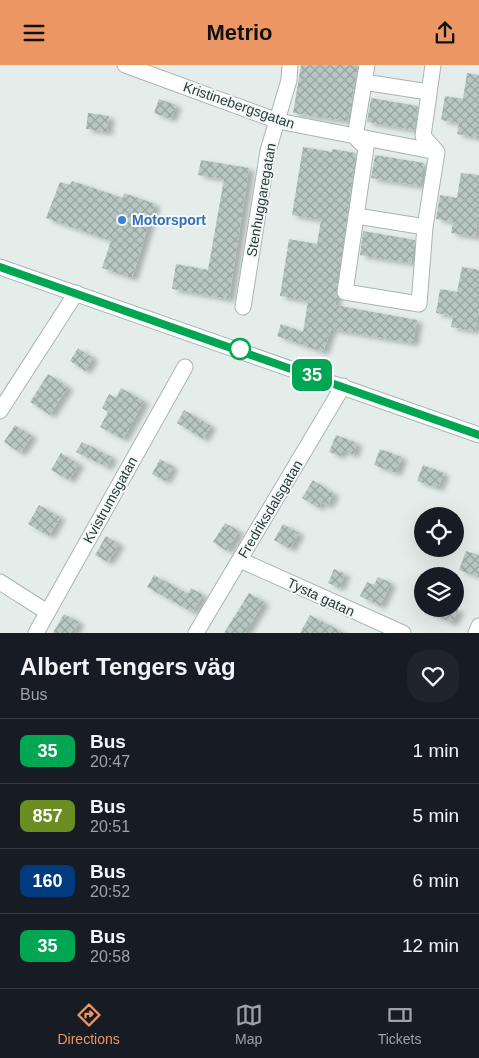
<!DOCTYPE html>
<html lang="en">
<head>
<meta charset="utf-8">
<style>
	:root { --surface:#171b24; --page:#20242c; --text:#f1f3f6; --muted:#9ea1a6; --line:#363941; --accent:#eb9663 }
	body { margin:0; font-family:Arial,sans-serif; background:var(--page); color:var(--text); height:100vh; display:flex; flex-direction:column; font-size:19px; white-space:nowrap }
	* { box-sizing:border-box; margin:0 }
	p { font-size:16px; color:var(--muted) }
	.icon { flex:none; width:28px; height:28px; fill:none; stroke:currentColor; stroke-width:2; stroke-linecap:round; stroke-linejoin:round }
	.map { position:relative; height:568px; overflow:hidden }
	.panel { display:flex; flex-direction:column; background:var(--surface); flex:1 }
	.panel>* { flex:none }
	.badge { padding:0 10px; border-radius:8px; font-size:18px; line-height:32px }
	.buttons { position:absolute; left:414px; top:442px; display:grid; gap:10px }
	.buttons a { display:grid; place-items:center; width:50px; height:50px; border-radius:50%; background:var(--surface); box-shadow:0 5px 20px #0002; font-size:25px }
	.map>.badge { position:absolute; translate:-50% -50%; box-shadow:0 0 0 2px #fff }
	.round { display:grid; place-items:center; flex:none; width:52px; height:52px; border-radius:20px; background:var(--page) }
	.summary { display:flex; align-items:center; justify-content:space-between; height:85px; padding:0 20px }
	h1 { font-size:24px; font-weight:700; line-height:38px }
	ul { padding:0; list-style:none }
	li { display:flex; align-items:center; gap:15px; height:65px; padding:0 20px; border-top:1px solid var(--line) }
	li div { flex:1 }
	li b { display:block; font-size:19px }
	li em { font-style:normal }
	li .badge { min-width:55px; font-weight:700; text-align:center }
	header { display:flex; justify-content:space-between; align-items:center; height:65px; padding:0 20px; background:var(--accent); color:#111; font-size:22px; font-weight:700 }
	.menu { display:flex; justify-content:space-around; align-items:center; height:70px; border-top:1px solid var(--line); background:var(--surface); font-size:14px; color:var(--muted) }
	.menu a { display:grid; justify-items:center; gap:2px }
	.menu .current { color:var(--accent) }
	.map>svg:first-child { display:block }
</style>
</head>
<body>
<header><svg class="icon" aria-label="menu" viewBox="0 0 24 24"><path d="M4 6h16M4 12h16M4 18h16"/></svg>Metrio<svg class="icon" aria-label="share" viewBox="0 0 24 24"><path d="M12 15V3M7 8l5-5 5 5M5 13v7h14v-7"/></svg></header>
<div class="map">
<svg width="479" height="568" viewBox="0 0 479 568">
	<defs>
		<pattern id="building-cross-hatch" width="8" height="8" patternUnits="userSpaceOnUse" patternTransform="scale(1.25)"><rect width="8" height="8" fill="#b9c7c3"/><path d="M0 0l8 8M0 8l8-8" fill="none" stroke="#96a39f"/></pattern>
		<filter id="shadow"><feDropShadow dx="5.5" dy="3" stdDeviation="2.5" flood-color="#0004"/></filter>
	</defs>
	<rect width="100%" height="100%" fill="#e4edea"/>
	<path fill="url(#building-cross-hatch)" filter="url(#shadow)" d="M301,0h57l-10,56 -55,-8z
		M467,8l12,2v63l-22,-4 2,-11 -18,-3 4,-24 18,3z
		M371,33l47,8 -4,24 -47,-8z
		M159,34l17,6 -5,14 -17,-6z
		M88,48l21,3 -2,16 -21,-3z
		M303,82l29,5v-3l24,4 -21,152 82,15 -4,23 -82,-14 -8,23 -46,-16 4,-12 22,8 5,-31 -28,-5 9,-57 28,5 4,-24 -29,-5z
		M375,90l49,8 -4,23 -49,-8z
		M201,95l48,8 -20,131 -57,-10 4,-25 32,6 16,-91 -26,-4z
		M461,108l18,2v36l-4,26 -24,-4 2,-11 -17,-3 4,-24 17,3z
		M72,116l51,17 1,-5 31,11 -23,74 -30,-10 9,-27 -65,-23 14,-36 10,3z
		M363,166l52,9 -4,23 -51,-8z
		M462,202l17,3v39l-4,22 -24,-4 2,-11 -17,-3 4,-24 17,3z
		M78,283l15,10 -8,13 -15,-10z
		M48,309l20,13 -18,28 -20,-13z
		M121,323l23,13 -21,38 -23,-12 8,-15 -6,-4 7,-14 7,4z
		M184,345l27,16 -8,13 -26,-16z
		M15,360l17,11 -12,17 -16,-11z
		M336,370l21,8 -4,12 -11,-5 -2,6 -11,-4z
		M82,377l30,15 -5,10 -31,-15z
		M380,384l22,8 -6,16 -22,-8z
		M61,388l18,11 -10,16 -18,-10z
		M160,394l13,8 -8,14 -13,-7z
		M423,400l21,8 -6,15 -21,-7z
		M313,415l21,14 -7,12 -6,-4 -2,6 -17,-10z
		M39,440l21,12 -11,19 -21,-12z
		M225,458l14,8 -12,20 -14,-9z
		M283,459l16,9 -9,16 -16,-9z
		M106,471l13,8 -11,18 -13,-7z
		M466,486l13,4v22l-20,-7z
		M334,504l11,5 -6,14 -11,-5z
		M154,510l34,19 3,-6 12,7 -11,17 -45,-25z
		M378,512l13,6 -11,23 -20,-10 7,-14 7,3z
		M249,528l15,9 -19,31h-21z
		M422,544h37l-7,14z
		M64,549l15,8 -6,11h-20z
		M310,550l34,18h-44z"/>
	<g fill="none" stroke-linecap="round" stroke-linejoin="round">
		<defs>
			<path id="minor" d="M125,0l153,56 159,31
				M367,0l-12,72 11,11 -21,144 74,12 6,-77 12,-75 -14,-16 10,-71
				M364,17l64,10
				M357,151l68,11
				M243,242l25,-156 21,-71 1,-15
				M0,346l76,-118
				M240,495l163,73
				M0,517l47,30
				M36,568l149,-266
				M196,568l147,-247
				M476,568l3,-7"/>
			<path id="secondary" d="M0,202l479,168"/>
		</defs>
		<use href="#minor" stroke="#a7b5b2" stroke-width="17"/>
		<use href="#secondary" stroke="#a3b8b3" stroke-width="17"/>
		<use href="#minor" stroke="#fff" stroke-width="15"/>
		<use href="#secondary" stroke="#fff" stroke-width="15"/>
	</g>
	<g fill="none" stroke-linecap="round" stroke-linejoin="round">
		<defs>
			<path id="line" d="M0,202l479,168"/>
		</defs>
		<use href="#line" stroke="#fff" stroke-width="11"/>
		<use href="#line" stroke="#00a651" stroke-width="8"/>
	</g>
	<circle fill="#3f7fe0" stroke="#f4f9f7" stroke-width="2" cx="122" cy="155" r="5"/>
	<circle fill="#fff" stroke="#00a651" stroke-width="2.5" cx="240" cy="284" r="10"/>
	<g text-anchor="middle" stroke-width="4" stroke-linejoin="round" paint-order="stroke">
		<g font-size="14" fill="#243d3a" stroke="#f4f9f7">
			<text transform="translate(239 40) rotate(19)" y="5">Kristinebergsgatan</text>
			<text transform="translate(261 135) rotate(-80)" y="5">Stenhuggaregatan</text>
			<text transform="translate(110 435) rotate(-61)" y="5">Kvistrumsgatan</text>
			<text transform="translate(270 444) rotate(-59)" y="5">Fredriksdalsgatan</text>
			<text transform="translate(321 532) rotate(25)" y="5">Tysta gatan</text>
		</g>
		<g font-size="14" font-weight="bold" fill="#366cbe" stroke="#f4f9f7" text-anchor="start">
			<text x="132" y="160">Motorsport</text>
		</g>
	</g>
</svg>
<div class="buttons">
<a><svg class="icon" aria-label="locate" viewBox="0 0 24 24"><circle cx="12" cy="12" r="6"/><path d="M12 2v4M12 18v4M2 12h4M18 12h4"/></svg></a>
<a><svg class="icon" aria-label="layers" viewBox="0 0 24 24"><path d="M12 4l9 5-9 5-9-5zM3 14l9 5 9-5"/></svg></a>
</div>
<b class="badge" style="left:312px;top:310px;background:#00a651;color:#fff">35</b>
</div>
<section class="panel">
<div class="summary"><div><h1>Albert Tengers väg</h1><p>Bus</p></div><a class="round"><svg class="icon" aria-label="heart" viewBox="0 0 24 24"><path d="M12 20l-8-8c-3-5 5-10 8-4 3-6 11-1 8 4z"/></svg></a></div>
<ul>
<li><span class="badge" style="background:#00a651;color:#fff">35</span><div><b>Bus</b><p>20:47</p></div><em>1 min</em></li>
<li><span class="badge" style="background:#6b8e23;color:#fff">857</span><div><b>Bus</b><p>20:51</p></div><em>5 min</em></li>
<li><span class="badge" style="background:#003b80;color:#fff">160</span><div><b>Bus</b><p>20:52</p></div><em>6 min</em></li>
<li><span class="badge" style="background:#00a651;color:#fff">35</span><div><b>Bus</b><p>20:58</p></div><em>12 min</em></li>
</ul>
</section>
<nav class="menu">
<a class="current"><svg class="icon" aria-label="directions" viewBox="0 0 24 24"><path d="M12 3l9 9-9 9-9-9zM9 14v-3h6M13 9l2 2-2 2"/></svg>Directions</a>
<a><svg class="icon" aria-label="map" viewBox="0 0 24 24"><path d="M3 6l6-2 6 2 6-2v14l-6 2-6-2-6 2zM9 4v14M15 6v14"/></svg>Map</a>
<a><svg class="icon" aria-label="tickets" viewBox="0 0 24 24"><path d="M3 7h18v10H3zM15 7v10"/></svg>Tickets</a>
</nav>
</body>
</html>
